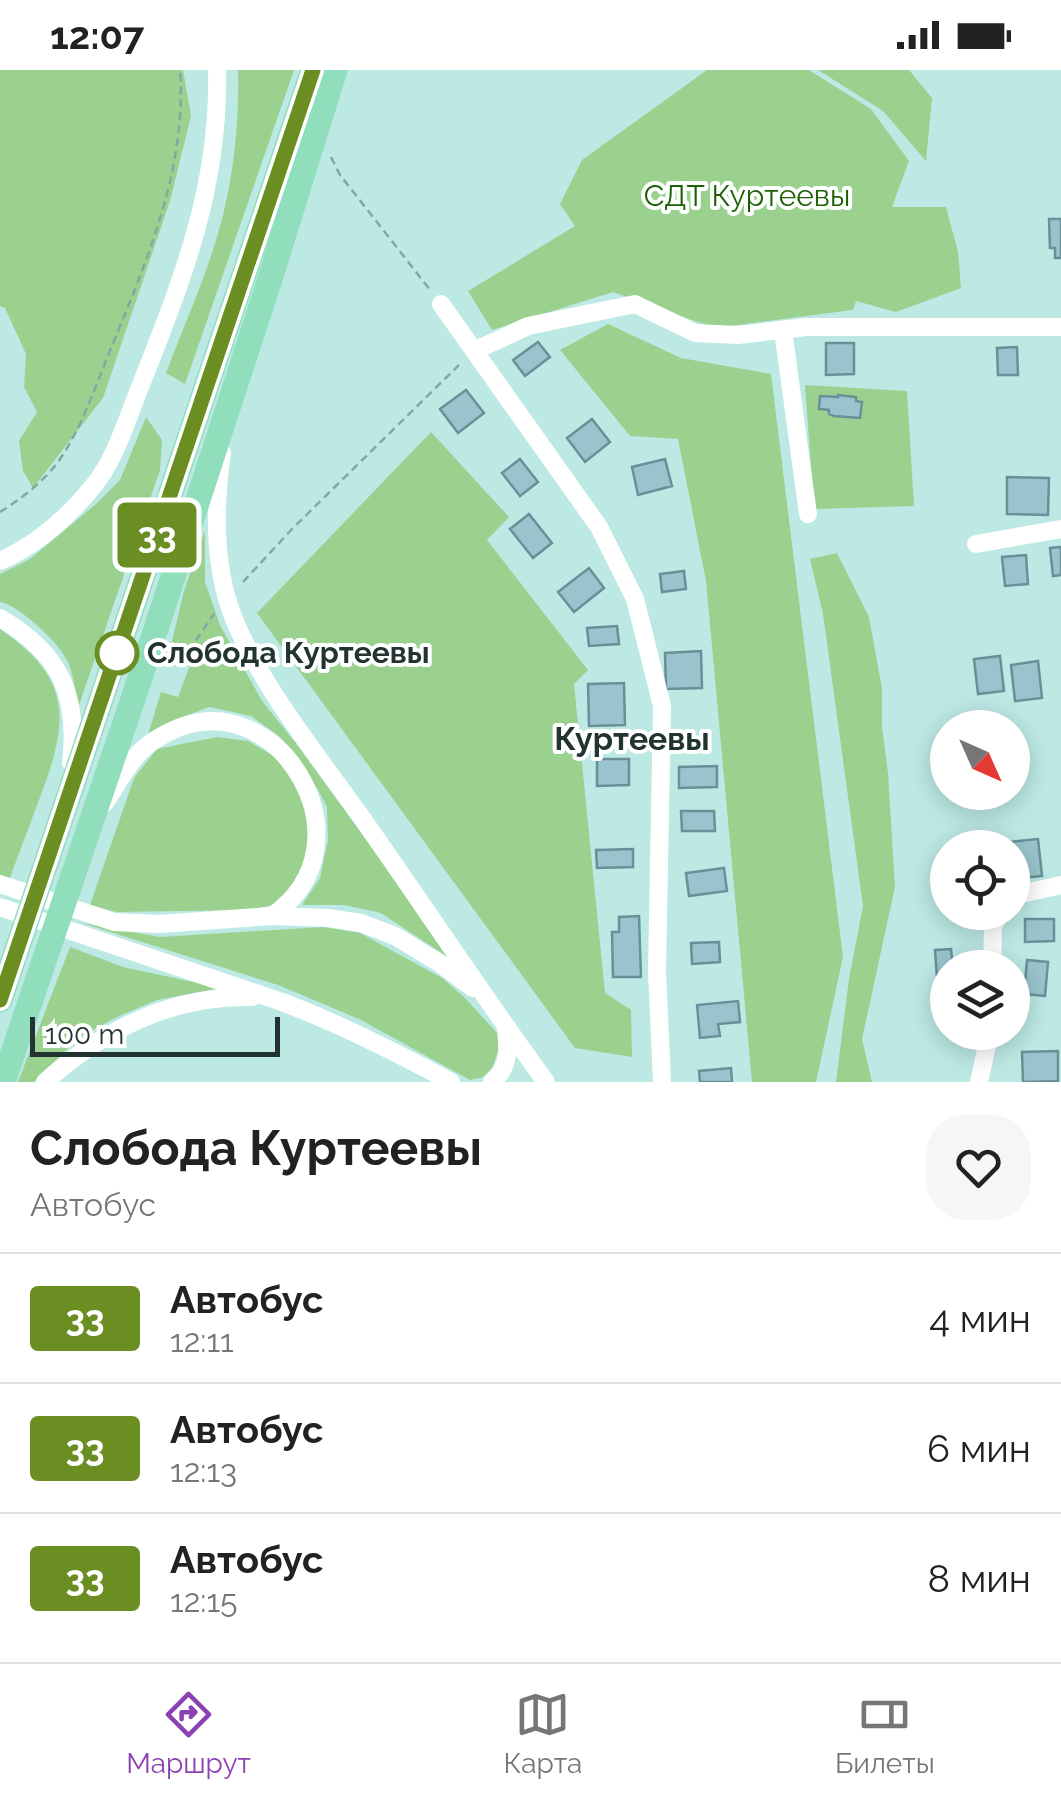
<!DOCTYPE html>
<html lang="ru">
<head>
<meta charset="utf-8">
<style>
	:root { --surface:#fff; --page:#f6f6f6; --text:#222; --muted:#767676; --line:#e0e0e0; --accent:#8c41b3 }
	body { margin:0; font-family:Raleway,sans-serif; background:var(--page); color:var(--text); height:100vh; display:flex; flex-direction:column; font-size:38px; white-space:nowrap }
	* { box-sizing:border-box; margin:0 }
	p { font-size:32px; color:var(--muted) }
	.icon { flex:none; width:55px; height:55px; fill:none; stroke:currentColor; stroke-width:2; stroke-linecap:round; stroke-linejoin:round }
	.map { position:relative; height:1012px; overflow:hidden }
	.drawer { display:flex; flex-direction:column; background:var(--surface); flex:1 }
	.drawer>* { flex:none }
	.badge { padding:0 20px; border-radius:8px; font-size:35px; line-height:65px }
	.needle { width:65px; rotate:135deg }
	.buttons { position:absolute; left:930px; top:640px; display:grid; gap:20px }
	.buttons a { display:grid; place-items:center; width:100px; height:100px; border-radius:50%; background:var(--surface); box-shadow:0 5px 25px #0003; font-size:50px }
	.scale { position:absolute; left:30px; bottom:25px; width:250px; box-sizing:border-box; padding-left:10px; border:5px solid #223432; border-top:0; font-size:28px; line-height:35px; white-space:nowrap; color:#223432; -webkit-text-stroke:8px #fff; paint-order:stroke }
	.map>.badge { position:absolute; translate:-50% -50%; box-shadow:0 0 0 5px #fff }
	.round { display:grid; place-items:center; flex:none; width:105px; height:105px; border-radius:40px; background:var(--page) }
	.overview { display:flex; align-items:center; justify-content:space-between; height:170px; padding:0 30px }
	h1 { font-size:48px; font-weight:700; line-height:75px }
	ul { padding:0; list-style:none }
	li { display:flex; align-items:center; gap:30px; height:130px; padding:0 30px; border-top:2px solid var(--line) }
	li div { flex:1 }
	li b { display:block; font-size:38px }
	li em { font-style:normal }
	li .badge { min-width:110px; font-weight:700; text-align:center }
	.status { display:flex; justify-content:space-between; align-items:center; height:70px; padding:0 50px; background:var(--surface); direction:ltr }
	.status svg { height:28px; fill:currentColor }
	.menu { display:flex; justify-content:space-around; align-items:center; height:140px; border-top:2px solid var(--line); background:var(--surface); font-size:28px; color:var(--muted) }
	.menu a { display:grid; justify-items:center; gap:5px }
	.menu .on { color:var(--accent) }
	.map>svg:first-child { display:block }
</style>
</head>
<body>
<div class="status"><b>12:07</b><svg viewBox="0 0 49 12"><path d="M0 12V9h3v3zM5 12V6h3v6zM10 12V3h3v9zM15 12V0h3v12zM26 1h20v11H26zM47 4h2v5h-2z"/></svg></div>
<div class="map">
<svg width="1061" height="1012" viewBox="0 0 1061 1012">
	<rect width="100%" height="100%" fill="#bde9e5"/>
	<path fill="#9ad18e" d="M0,0h183l8,46 -21,85 -67,197 -70,90 -10,-17 -4,-30 18,-29 -13,-25 2,-33 -21,-46 -5,-2z
		M238,0h56l-109,314 -19,-11c20,-53 45,-107 58,-162 11,-46 15,-94 14,-141z
		M707,0h102l62,39 38,52 -17,46h54l12,45 3,36 -65,24 -40,-11 -3,9 -138,18 -102,-36 -121,38 -24,-39 107,-65 -15,-22 22,-44z
		M818,0h91l23,28 -6,63 -43,-50z
		M608,254l73,34 90,16 72,583 -27,125h-64l-46,-501 -28,-142 -48,-3 -70,-86z
		M805,315l102,6 7,115 -100,3z
		M146,347l16,23 -2,30 -82,238c-3,-15 -4,-34 -11,-48 -9,-18 -48,-55 -67,-58v-28l30,-15 66,-55 24,-24z
		M431,362l78,85 -22,23 101,130 -14,14 31,309 26,17 1,47 -57,-9 -318,-435z
		M205,460v52l15,43 42,76 36,45 157,216 -74,-49 -37,-8h-42l18,-27 8,-38 -1,-33 -10,-19 -38,-52 -28,-20 -42,-9 -31,12 -31,19 14,-46 17,5 15,-40 -21,-16 12,-50z
		M837,483l32,64 13,72v38l6,46 7,114 -33,152 10,43h-36l13,-103 14,-73 -40,-292 -13,-55z
		M0,559c70,48 70,88 42,163 -11,29 -22,59 -33,88l-9,-3z
		M217,667l31,4 29,17 16,24 12,25 3,25 -3,32 -13,24 -18,17 -27,5 -131,2 -26,-7 44,-127 23,-29z
		M82,853l78,14 163,-10 37,6 82,45 23,20 33,36 1,15 -7,19 -9,9 -13,3 -111,-61 -81,-34z
		M70,877l53,20 98,21 -64,12 -40,17 -39,21 -44,44h-16z"/>
	<path fill="#9ac4cd" stroke="#689099" stroke-width="2.5" d="M1049,149h12v39h-6v-10h-5z
		M538,272l12,15 -25,19 -12,-16z
		M826,273h28v31l-28,1z
		M1017,277l1,28h-20l-1,-27z
		M466,320l18,23 -26,20 -18,-24z
		M838,325l18,2v4l6,1 -2,16 -26,-2 -5,-2v-4l-10,-1 1,-13 18,1z
		M592,349l18,23 -25,20 -18,-24z
		M520,389l18,23 -18,14 -18,-23z
		M665,389l7,27 -34,9 -6,-28z
		M1007,407l42,1 -1,37 -41,-1z
		M529,444l23,29 -19,15 -23,-29z
		M1061,477v28l-8,1 -3,-28z
		M1026,485l2,29 -23,2 -3,-29z
		M589,498l15,20 -30,24 -16,-20z
		M684,501l2,18 -24,3 -2,-18z
		M617,556l2,18 -30,2 -2,-18z
		M701,581l1,37 -36,1 -1,-36z
		M1000,586l4,35 -26,3 -4,-35z
		M1038,591l4,37 -27,3 -4,-36z
		M624,613l1,42 -36,1 -1,-42z
		M597,689h32v26l-32,1z
		M717,696v21l-38,1v-21z
		M681,741h33l1,20h-33z
		M1038,769l4,37 -29,3 -1,-31h-2l-1,-6z
		M633,779v18l-36,1 -1,-18z
		M724,798l3,23 -38,5 -3,-23z
		M639,846l2,61h-28l-1,-45h7v-15z
		M1025,849h29v22l-29,1z
		M719,872l1,20 -28,2 -1,-21z
		M951,879l2,19h-5v9l-11,1 -2,-28z
		M1027,890l21,2 -3,34 -21,-2z
		M738,931l2,21 -22,2 2,12 -20,2 -3,-33z
		M1058,981v30l-35,1 -1,-30z
		M731,998l1,14h-32l-1,-11z"/>
	<g fill="none" stroke-linecap="round" stroke-linejoin="round">
		<path stroke="#84a7a3" stroke-width="2.5" stroke-dasharray="8 5" stroke-linecap="butt" d="M331,87l9,18 91,116
			M0,442c21,-13 43,-30 58,-50 22,-31 35,-69 49,-104 38,-93 80,-186 73,-288
			M243,512l49,-53 167,-164
			M181,592l33,-48"/>
		<path stroke="#fff" stroke-width="18" d="M441,234l158,223 36,72 27,107 -5,265 5,111
			M783,260l25,184
			M474,281l54,-25 107,-22 60,29 43,2 68,-8h255
			M222,383c-8,55 -9,114 12,166 27,67 86,140 128,199 62,88 121,178 184,264
			M976,474l85,-15
			M0,491c37,-16 70,-46 95,-77 21,-27 32,-65 45,-97 42,-106 80,-201 77,-317
			M0,548c60,35 79,77 71,145
			M104,734c11,-16 21,-36 35,-51 10,-11 25,-19 39,-25 102,-41 197,116 94,188
			M0,814l114,38 46,2 112,-8 56,2 33,5 34,13 43,26 35,26
			M1012,826l49,-11
			M0,837l282,95c58,22 114,50 169,80
			M992,898l1,-41 7,-15
			M45,1012c58,-52 127,-87 207,-85
			M492,1012c18,-15 16,-33 14,-54
			M979,1012l11,-50"/>
		<path stroke="#90debb" stroke-width="25" d="M0,930l313,-930
			M3,1012l136,-401 132,-405 64,-206"/>
	</g>
	<g fill="none" stroke-linecap="round" stroke-linejoin="round">
		<defs>
			<path id="line" d="M0,930l313,-930"/>
		</defs>
		<use href="#line" stroke="#fff" stroke-width="22"/>
		<use href="#line" stroke="#6b8e23" stroke-width="15"/>
	</g>
	<circle fill="#fff" stroke="#6b8e23" stroke-width="5" cx="117" cy="583" r="20"/>
	<g text-anchor="middle" stroke-width="8" stroke-linejoin="round" paint-order="stroke">
		<g font-size="30" fill="#1b6102" stroke="#fff">
			<text x="747" y="136">СДТ Куртеевы</text>
		</g>
		<g font-size="30" font-weight="bold" fill="#223432" stroke="#fff" text-anchor="start">
			<text x="147" y="593">Слобода Куртеевы</text>
		</g>
		<g font-size="32" font-weight="bold" fill="#223432" stroke="#fff">
			<text x="632" y="680">Куртеевы</text>
		</g>
	</g>
</svg>
<div class="buttons">
<a><svg class="needle" viewBox="-14 -14 28 28"><path d="M0-13l5 13h-10z" fill="#e53935"/><path d="M0 13l5-13h-10z" fill="#767676"/></svg></a>
<a><svg class="icon" aria-label="locate" viewBox="0 0 24 24"><circle cx="12" cy="12" r="6"/><path d="M12 2v4M12 18v4M2 12h4M18 12h4"/></svg></a>
<a><svg class="icon" aria-label="layers" viewBox="0 0 24 24"><path d="M12 4l9 5-9 5-9-5zM3 14l9 5 9-5"/></svg></a>
</div>
<div class="scale">100 m</div>
<b class="badge" style="left:157px;top:465px;background:#6b8e23;color:#fff">33</b>
</div>
<section class="drawer">
<div class="overview"><div><h1>Слобода Куртеевы</h1><p>Автобус</p></div><a class="round"><svg class="icon" aria-label="heart" viewBox="0 0 24 24"><path d="M12 20l-8-8c-3-5 5-10 8-4 3-6 11-1 8 4z"/></svg></a></div>
<ul>
<li><span class="badge" style="background:#6b8e23;color:#fff">33</span><div><b>Автобус</b><p>12:11</p></div><em>4 мин</em></li>
<li><span class="badge" style="background:#6b8e23;color:#fff">33</span><div><b>Автобус</b><p>12:13</p></div><em>6 мин</em></li>
<li><span class="badge" style="background:#6b8e23;color:#fff">33</span><div><b>Автобус</b><p>12:15</p></div><em>8 мин</em></li>
</ul>
</section>
<nav class="menu">
<a class="on"><svg class="icon" aria-label="directions" viewBox="0 0 24 24"><path d="M12 3l9 9-9 9-9-9zM9 14v-3h6M13 9l2 2-2 2"/></svg>Маршрут</a>
<a><svg class="icon" aria-label="map" viewBox="0 0 24 24"><path d="M3 6l6-2 6 2 6-2v14l-6 2-6-2-6 2zM9 4v14M15 6v14"/></svg>Карта</a>
<a><svg class="icon" aria-label="tickets" viewBox="0 0 24 24"><path d="M3 7h18v10H3zM15 7v10"/></svg>Билеты</a>
</nav>
</body>
</html>
